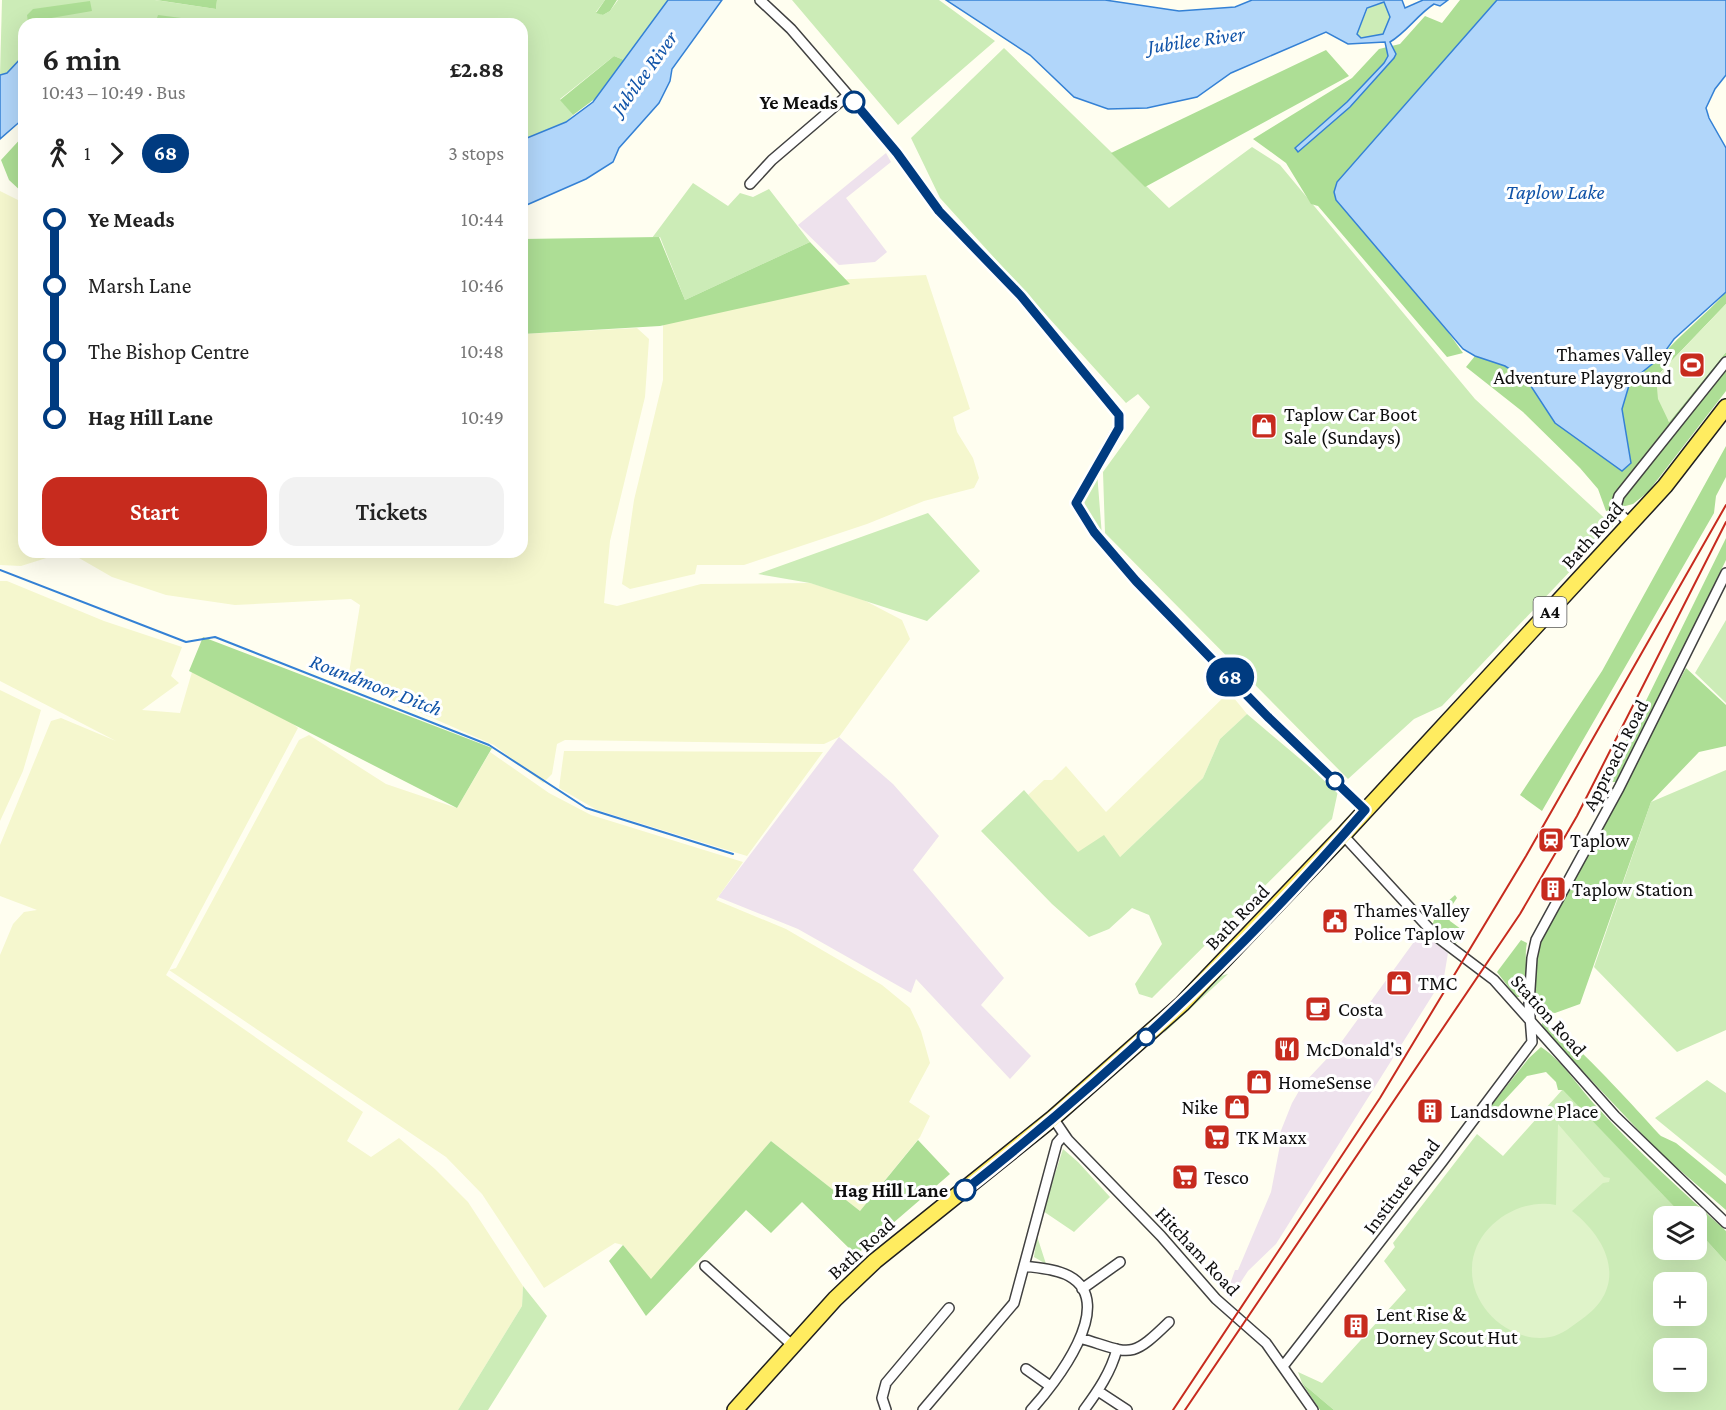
<!DOCTYPE html>
<html lang="en">
<head>
<meta charset="utf-8">
<style>
	:root { --surface:#fff; --page:#f2f2f2; --text:#222; --muted:#767676; --accent:#c72b1e }
	body { margin:0; font-family:"Crimson Pro",serif; background:var(--page); color:var(--text); height:100vh; display:flex; flex-direction:column; font-size:22px; white-space:nowrap }
	* { box-sizing:border-box; margin:0 }
	p { font-size:20px; color:var(--muted) }
	.icon { flex:none; width:33px; height:33px; fill:none; stroke:currentColor; stroke-width:2; stroke-linecap:round; stroke-linejoin:round }
	.map { position:relative; flex:1; overflow:hidden }
	.drawer { position:absolute; left:18px; top:18px; width:510px; height:540px; display:flex; flex-direction:column; background:var(--surface); border-radius:18px; box-shadow:0 6px 24px #0002 }
	.drawer>* { flex:none }
	.badge { padding:0 12px; border-radius:20px; font-size:21px; line-height:39px }
	.controls { position:absolute; left:1653px; top:1206px; display:grid; gap:12px }
	.controls a { display:grid; place-items:center; width:54px; height:54px; border-radius:12px; background:var(--surface); box-shadow:0 6px 24px #0002; font-size:30px }
	.map>.badge { position:absolute; translate:-50% -50%; box-shadow:0 0 0 3px #fff }
	.legs { display:flex; align-items:center; gap:9px; height:66px; padding:0 24px; font-size:20px }
	.legs p { margin-inline-start:auto }
	.headline { display:flex; align-items:center; justify-content:space-between; height:102px; padding:0 24px }
	h1 { font-size:33px; font-weight:600; line-height:45px }
	.cta { display:flex; gap:12px; margin-top:auto; padding:12px 24px }
	.cta a { flex:1; height:69px; border-radius:18px; background:var(--accent); color:#fff; font-size:24px; font-weight:600; line-height:69px; text-align:center }
	.cta a+a { background:var(--page); color:var(--text) }
	ul { padding:0 24px; list-style:none }
	li { display:flex; align-items:center; gap:21px; height:66px; font-size:22px }
	li i { display:grid; place-items:center; width:9px; height:100%; margin:0 8px; background:currentColor }
	li i::after { content:''; width:15px; height:15px; margin:-8px; border:4px solid; border-radius:50%; background:var(--surface) }
	li p { margin-inline-start:auto }
	li:first-child i { background:linear-gradient(#0000 50%,currentColor 0) }
	li:last-child i { background:linear-gradient(currentColor 50%,#0000 0) }
	.map>svg:first-child { display:block }
</style>
</head>
<body>
<div class="map">
<svg width="1726" height="1410" viewBox="0 0 1726 1410">
	<rect width="100%" height="100%" fill="#fffef0"/>
	<path fill="#eee2ed" d="M886,153l5,9 -45,36 41,54 -12,10 -36,3 -41,-40z
		M839,737l54,47 46,52 -26,34 91,108 -23,27 50,51 -21,23 -94,-100 -5,14 -113,-64 -80,-32z
		M1427,937l21,16 -4,24 -168,267 -28,27 -19,29 -1,-10 7,-20h3l33,-78 9,-47 -4,-2 16,-40 11,-19 34,-36 79,-109 9,1z"/>
	<path fill="#f5f7ce" d="M0,191l24,12v349h498v-218l115,-6 12,11 -4,58 -35,144 -6,62 13,3 84,-22 109,-1 46,13 46,24 8,19 -71,98 -15,7 -259,-4 -8,4 -5,30 -9,9 -49,-38 -144,-63 -2,-3 12,-74 -9,-6 -116,6 -69,-10 -54,-18 -33,-19 -20,-4 -38,12 -21,-1z
		M926,275l44,134 -17,8 4,15 16,26 6,20 -5,10 -50,13 -57,23 -123,41h-47l-2,9 -65,15 -8,-5 12,-84 29,-120v-59l172,-41z
		M0,581h7l97,40 78,26 -11,29 8,7 -37,27 38,3 17,-58 41,25 60,48 -129,242 7,-2 123,-228 10,-5 77,49 71,24 33,-56 59,41 42,22 152,47 -27,38 70,29 96,56 28,23 11,23 9,32 -21,39 21,14 -10,21 -60,74 -89,-70 -120,139 -28,-35 -8,-2 -71,45 -62,-94 -36,-37 -277,-187 -3,5 197,137 -16,29 24,16 28,-19 36,31 33,33 55,84 -1,20 -64,104h-458v-455l13,-31 11,-12 13,-2 -37,-14v-51l51,-124 10,-3 55,23 -116,-60z
		M0,690l41,20 -18,61 -23,50z
		M1229,692l18,22 -27,25 -17,39 -83,79 -42,-4 -50,-58 16,-15h8l14,-14 40,46z
		M564,751l259,1 -76,104 -150,-46 -38,-22z"/>
	<path fill="#ccecb7" fill-rule="evenodd" d="M2,0h153l61,9 1,-9h388l-9,12 7,3 7,-4 8,-11h50l-44,60 -10,-4 -54,43 13,16 -7,7 -44,18v-116h-498v31l-17,18 -7,2z
		M792,0h147l56,41 -97,84z
		M1384,2l6,15 -7,17 -22,4 -4,-4 11,-26z
		M1004,48l165,160 83,-61 28,18 195,234 138,127 -171,180 -28,13 -66,60 -243,-246 -2,-61 47,-65 -12,-13 -12,9 -186,-205 -29,-60z
		M693,183l35,23 12,-13 13,4 16,-8 41,53 -125,58 -25,-63 -8,1z
		M1097,472l5,64c-20,-32 -25,-30 -5,-64z
		M928,513l52,58 -53,50 -117,-38 -52,-9z
		M1726,620v83l-31,-30z
		M1247,714l91,77 -6,28 -180,179 -13,-4 -4,-10 27,-40 -13,-29 -17,-7 -23,21 -20,8 -37,-33 -71,-73 43,-41 54,62 26,-17 16,22 83,-79 17,-39z
		M1726,770v260l-49,22 -83,-85 57,-165z
		M1228,974l-64,59c11,-18 43,-56 64,-59z
		M1707,1080l19,13v83l-71,-58z
		M1563,1089l120,127h-19v34h32l1,-20 29,32v148h-392l-32,-27 -4,-11 24,11 84,-93 -22,-29 11,-14 -2,-4 84,-109 26,22zM1664,1282h32v34h-32zM1664,1348h32v34h-32z
		M1063,1149l15,13 32,35 -36,35 -31,-21z
		M1037,1236l9,28 -12,-7z
		M523,1286l24,30 -59,94h-30l64,-104z"/>
	<path fill="#adde95" d="M156,0h61l-1,9z
		M605,0h12l-7,11 -7,4 -7,-2z
		M1460,0h37l-160,182 -1,18 110,129 17,24 -16,4 -129,-151 -7,-2 -25,-41 -33,-24 99,-61 27,-29 21,-5 25,-28 17,7z
		M90,1l2,10 -64,11 -1,-7 6,-6z
		M158,15l70,9h-73z
		M1326,50l23,26 -204,111 -34,-34z
		M614,56l10,4 -24,35 -27,20 -13,-15z
		M24,135v59l-15,-14 -8,-20z
		M659,237l26,63 125,-58 40,42 -190,42 -138,8v-95z
		M1726,292v12l-70,73 13,45 57,-70v39l-78,101 -15,12 -27,7 -8,-22 -18,-21 -57,-56 -57,-45 9,-11 30,10 22,14 28,43 67,48 6,-30c-11,-13 -7,-48 4,-62 7,-9 22,-13 29,-22 20,-24 45,-42 65,-65z
		M1726,446v31l-10,19 -2,17 -172,298 -22,-16 82,-124z
		M1726,538v22l-108,222h-12z
		M203,637l289,111 -35,60 -268,-137z
		M1686,668l40,37v41l-27,6 -48,50 -71,202 -25,9 -20,-4 1,-50 6,-20z
		M1455,895l2,3 -11,16 4,7 15,11 -11,14 -22,-20 5,-15z
		M1521,940l6,3c-4,16 4,42 -6,54h-5l-19,-25z
		M1542,1023c20,2 100,93 119,113l15,7 50,41v26l-66,-57 -119,-126z
		M1541,1047c23,15 37,40 56,60 40,44 85,84 129,124v31l-29,-32 -1,-14h-13l-120,-126h-5l-2,-8 -10,-10 -19,4 -41,44 -4,-3 47,-59z
		M918,1140l32,34 -94,81 -54,-53 -31,31 -25,-23 -100,106 -37,-55 14,-16 28,34 120,-138 89,70z
		M1302,1383l32,27h-14z"/>
	<path fill="#dff3c9" d="M1726,304v48l-57,70 -11,-23 -2,-22z
		M1558,1124l46,53 6,1 -1,4 -6,1 -31,28c38,30 56,76 10,108 -10,7 -20,16 -32,18 -39,7 -80,-29 -78,-69 1,-41 47,-71 84,-63z"/>
	<path fill="#b1d6fa" stroke="#3481d5" stroke-width="1.5" fill-rule="evenodd" d="M668,0h54l-50,69 -2,12 -11,22 -40,45 -6,14 -27,17 -64,28v-67l44,-18 27,-20z
		M946,0h159l74,11 56,-4 17,-7h150l3,8 18,-8h25l-8,6 -6,-2c-17,11 -27,28 -44,38l6,12 -2,4 -44,49 -52,45 -3,-4 52,-46 37,-39 4,-7 -3,-14 -37,2 -22,-12 -95,41 -34,24 -50,11 -39,1 -34,-12 -44,-42zM1384,2l6,15 -7,17 -22,4 -4,-4 10,-26z
		M1497,0h229v75l-11,14 -9,19 3,10 17,30v144l-52,47 -13,18 -31,25 -8,27 9,54 -9,8 -67,-48 -28,-43 -22,-14 -30,-10 -12,-7 -127,-149 -2,-8 3,-10z
		M24,55v63l-24,21v-64l7,-2z"/>
	<g fill="none" stroke-linecap="round" stroke-linejoin="round">
		<path stroke="#3481d5" stroke-width="2" d="M0,570l186,72 29,-5 274,108 97,63 147,46"/>
		<defs>
			<path id="street" d="M760,0l31,29 57,66 49,58 42,58 82,85 98,119v12l-43,76 18,29 42,49 133,137 96,92
				M750,184l22,-24 76,-65
				M1631,524l-16,-14 4,-14 107,-134
				M1343,835l94,102 57,43 121,136 111,107
				M1053,1118l15,22 93,96 55,63 50,44 47,67
				M705,1266l87,79
				M1024,1266c15,2 32,3 45,10 50,27 -15,109 -38,134
				M1082,1289l38,-27
				M1080,1338c51,15 49,23 89,-16
				M1284,1365l158,-203 90,-120 -3,-38 3,-46 4,-18 83,-152 107,-215
				M1026,1369l24,17
				M1098,1391l29,19
				M886,1410l-4,-12 4,-15 63,-75
				M923,1410l91,-107 43,-160 7,-8
				M1084,1410c14,-19 27,-38 33,-61"/>
			<path id="primary" d="M735,1410l100,-111 40,-38 178,-143 129,-114 161,-169 322,-349 61,-79"/>
		</defs>
		<use href="#street" stroke="#414141" stroke-width="12"/>
		<use href="#primary" stroke="#1f1f1f" stroke-width="18"/>
		<use href="#street" stroke="#fff" stroke-width="9"/>
		<use href="#primary" stroke="#ffec60" stroke-width="15"/>
		<path stroke="#c72b1e" stroke-width="2" d="M1173,1410l207,-312 146,-242 200,-351
			M1185,1410l335,-496 57,-98 149,-294"/>
	</g>
	<g fill="none" stroke-linecap="round" stroke-linejoin="round">
		<defs>
			<path id="line-1" d="M854,102l43,51 42,58 82,85 98,119v13l-43,75 18,29 42,49 133,137 96,92c-120,139 -255,266 -400,380"/>
		</defs>
		<use href="#line-1" stroke="#fff" stroke-width="14"/>
		<use href="#line-1" stroke="#003b80" stroke-width="9"/>
	</g>
	<defs>
		<symbol id="stadium-square" viewBox="-11 -11 22 22"><rect x="-9" y="-9" width="18" height="18" rx="4" fill="#c72b1e" stroke="#fff"/><path d="M0-5a6.5 5 0 1 0 0 10a6.5 5 0 1 0 0-10ZM-3.5-1.8h7v3.6h-7Z" fill="#fff"/></symbol>
		<symbol id="shop-square" viewBox="-11 -11 22 22"><rect x="-9" y="-9" width="18" height="18" rx="4" fill="#c72b1e" stroke="#fff"/><path d="M-5-2.5h2.3a2.7 3.5 0 0 1 5.4 0H5L5.5 6h-11ZM-1.5-2.5h3a1.5 2.3 0 0 0-3 0Z" fill="#fff"/></symbol>
		<symbol id="station-square" viewBox="-11 -11 22 22"><rect x="-9" y="-9" width="18" height="18" rx="4" fill="#c72b1e" stroke="#fff"/><path d="M-3-6H3Q5-6 5-4V2Q5 4 3 4L4.5 6H3L1.5 4h-3L-3 6H-4.5L-3 4Q-5 4-5 2V-4Q-5-6-3-6ZM-3.5-4v3h7v-3ZM-3.5 1v1.5H-2V1ZM2 1v1.5H3.5V1Z" fill="#fff"/></symbol>
		<symbol id="building-square" viewBox="-11 -11 22 22"><rect x="-9" y="-9" width="18" height="18" rx="4" fill="#c72b1e" stroke="#fff"/><path d="M-4-6H4V6H1V3H-1V6H-4ZM-2.5-4.3h1.7v1.8h-1.7ZM.8-4.3h1.7v1.8H.8ZM-2.5-1h1.7V.8h-1.7ZM.8-1h1.7V.8H.8Z" fill="#fff"/></symbol>
		<symbol id="civic-square" viewBox="-11 -11 22 22"><rect x="-9" y="-9" width="18" height="18" rx="4" fill="#c72b1e" stroke="#fff"/><path d="M-.6-6.5H3V-4.5H.6V-3L4-1V1h2V6H-6V1h2V-1L-.6-3ZM-1.2 2.5V6h2.4V2.5Z" fill="#fff"/></symbol>
		<symbol id="cafe-square" viewBox="-11 -11 22 22"><rect x="-9" y="-9" width="18" height="18" rx="4" fill="#c72b1e" stroke="#fff"/><path d="M-5.5-4.5H6V0H3Q3 3.5 0 3.5H-2.5Q-5.5 3.5-5.5 0ZM3-3.2v2h1.7v-2ZM-6 4.5H4V6H-6Z" fill="#fff"/></symbol>
		<symbol id="restaurant-square" viewBox="-11 -11 22 22"><rect x="-9" y="-9" width="18" height="18" rx="4" fill="#c72b1e" stroke="#fff"/><path d="M-5-6h1v4h1v-4h1v4h1v-4h1v5L-1.5 .5V6h-2V.5L-5-1ZM5-6V6H3V1.5H1.5Q1.5-4 5-6Z" fill="#fff"/></symbol>
		<symbol id="supermarket-square" viewBox="-11 -11 22 22"><rect x="-9" y="-9" width="18" height="18" rx="4" fill="#c72b1e" stroke="#fff"/><path d="M-6-5.5h2.5l.6 2H6L4.5 2H-2.5L-4.4-4H-6ZM-1.5 3.2a1.3 1.3 0 1 0 .1 0ZM3 3.2a1.3 1.3 0 1 0 .1 0Z" fill="#fff"/></symbol>
	</defs>
	<g fill-rule="evenodd">
		<use href="#stadium-square" x="1677" y="350" width="30" height="30"/>
		<use href="#shop-square" x="1249" y="411" width="30" height="30"/>
		<use href="#station-square" x="1536" y="825" width="30" height="30"/>
		<use href="#building-square" x="1538" y="874" width="30" height="30"/>
		<use href="#civic-square" x="1320" y="906" width="30" height="30"/>
		<use href="#shop-square" x="1384" y="968" width="30" height="30"/>
		<use href="#cafe-square" x="1303" y="994" width="30" height="30"/>
		<use href="#restaurant-square" x="1272" y="1034" width="30" height="30"/>
		<use href="#shop-square" x="1244" y="1067" width="30" height="30"/>
		<use href="#shop-square" x="1222" y="1092" width="30" height="30"/>
		<use href="#building-square" x="1415" y="1096" width="30" height="30"/>
		<use href="#supermarket-square" x="1202" y="1122" width="30" height="30"/>
		<use href="#supermarket-square" x="1170" y="1162" width="30" height="30"/>
		<use href="#building-square" x="1341" y="1311" width="30" height="30"/>
	</g>
	<g fill="#fff" stroke="#003b80" stroke-width="3">
		<circle cx="854" cy="102" r="10"/>
		<circle cx="1335" cy="781" r="8"/>
		<circle cx="1146" cy="1037" r="8"/>
		<circle cx="965" cy="1190" r="10"/>
	</g>
	<g text-anchor="middle" stroke-width="6" stroke-linejoin="round" paint-order="stroke">
		<rect fill="#fff" stroke="#565656" stroke-width="1.5" x="1533.5" y="597" width="33" height="30" rx="4.5"/>
		<g font-size="18" font-weight="bold" fill="#0e0e0e">
			<text x="1550" y="618">A4</text>
		</g>
		<g font-size="20" font-weight="bold" fill="#0e0e0e" stroke="#fff" text-anchor="end">
			<text x="838" y="109">Ye Meads</text>
			<text x="948" y="1197">Hag Hill Lane</text>
		</g>
		<g font-size="20" fill="#0e0e0e" stroke="#fff" text-anchor="start">
			<text x="1672" y="361" text-anchor="end">Thames Valley<tspan x="1672" dy="23">Adventure Playground</tspan></text>
			<text x="1284" y="421">Taplow Car Boot<tspan x="1284" dy="23">Sale (Sundays)</tspan></text>
			<text x="1570" y="847">Taplow</text>
			<text x="1572" y="896">Taplow Station</text>
			<text x="1354" y="917">Thames Valley<tspan x="1354" dy="23">Police Taplow</tspan></text>
			<text x="1418" y="990">TMC</text>
			<text x="1338" y="1016">Costa</text>
			<text x="1306" y="1056">McDonald's</text>
			<text x="1278" y="1089">HomeSense</text>
			<text x="1218" y="1114" text-anchor="end">Nike</text>
			<text x="1450" y="1118">Landsdowne Place</text>
			<text x="1236" y="1144">TK Maxx</text>
			<text x="1204" y="1184">Tesco</text>
			<text x="1376" y="1321">Lent Rise &amp;<tspan x="1376" dy="23">Dorney Scout Hut</tspan></text>
		</g>
		<g font-size="20" fill="#0e0e0e" stroke="#fff">
			<text transform="translate(1592 535) rotate(-48)" y="7">Bath Road</text>
			<text transform="translate(1615 755) rotate(-63)" y="7">Approach Road</text>
			<text transform="translate(1237 917) rotate(-46)" y="7">Bath Road</text>
			<text transform="translate(1549 1015) rotate(48)" y="7">Station Road</text>
			<text transform="translate(1401 1186) rotate(-53)" y="7">Institute Road</text>
			<text transform="translate(861 1248) rotate(-42)" y="7">Bath Road</text>
			<text transform="translate(1198 1251) rotate(47)" y="7">Hitcham Road</text>
		</g>
		<g font-size="21" font-style="italic" fill="#1053a8" stroke="#fff">
			<text transform="translate(1196 40) rotate(-8)" y="7">Jubilee River</text>
			<text transform="translate(644 73) rotate(-54)" y="7">Jubilee River</text>
			<text x="1555" y="199">Taplow Lake</text>
			<text transform="translate(376 685) rotate(21)" y="7">Roundmoor Ditch</text>
		</g>
	</g>
</svg>
<div class="controls">
<a><svg class="icon" aria-label="layers" viewBox="0 0 24 24"><path d="M12 4l9 5-9 5-9-5zM3 14l9 5 9-5"/></svg></a>
<a>+</a>
<a>−</a>
</div>
<b class="badge" style="left:1230px;top:677px;background:#003b80;color:#fff">68</b>
<section class="drawer">
<div class="headline"><div><h1>6 min</h1><p>10:43 – 10:49 · Bus</p></div><b>£2.88</b></div>
<div class="legs"><svg class="icon" aria-label="walk" viewBox="0 0 24 24"><circle cx="13" cy="4" r="2"/><path d="M13 8l-2 6 4 7M11 14l-3 7M7 12l3-4h3l4 4"/></svg>1<svg class="icon" aria-label="forward" viewBox="0 0 24 24"><path d="M9 5l7 7-7 7"/></svg><b class="badge" style="background:#003b80;color:#fff">68</b><p>3 stops</p></div>
<ul>
<li><i style="color:#003b80"></i><b>Ye Meads</b><p>10:44</p></li>
<li><i style="color:#003b80"></i><span>Marsh Lane</span><p>10:46</p></li>
<li><i style="color:#003b80"></i><span>The Bishop Centre</span><p>10:48</p></li>
<li><i style="color:#003b80"></i><b>Hag Hill Lane</b><p>10:49</p></li>
</ul>
<div class="cta"><a>Start</a><a>Tickets</a></div>
</section>
</div>
</body>
</html>
